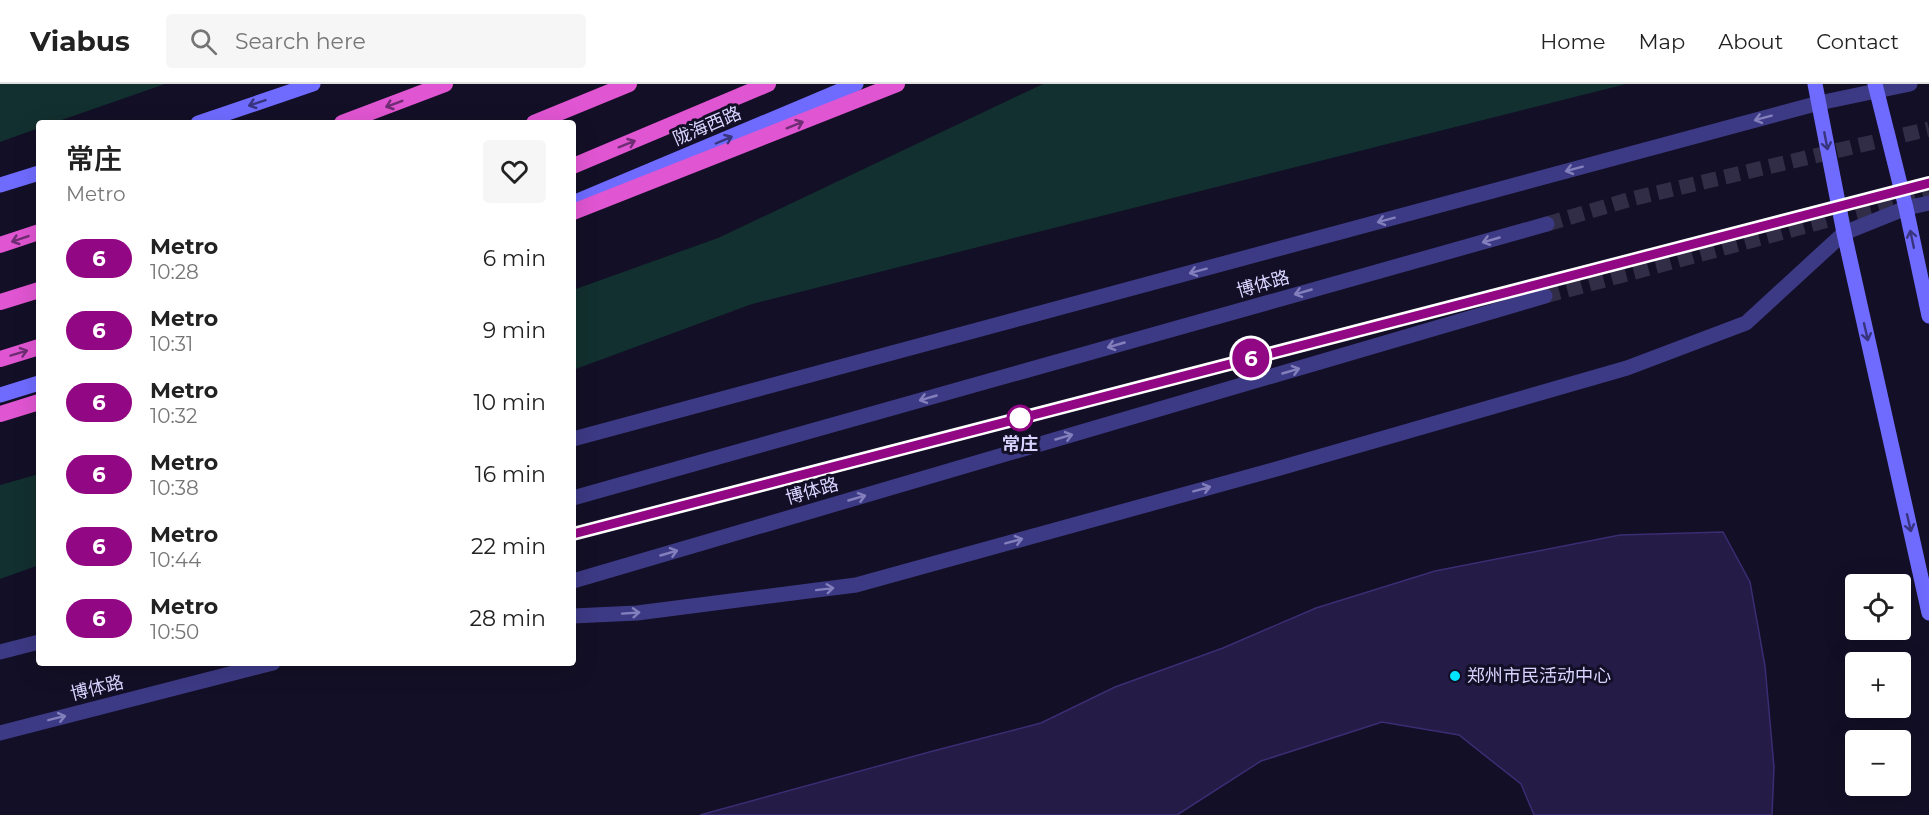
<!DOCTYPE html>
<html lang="en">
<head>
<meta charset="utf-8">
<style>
	:root { --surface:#fff; --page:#f6f6f6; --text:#222; --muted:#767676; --line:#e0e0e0 }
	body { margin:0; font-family:Montserrat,"Noto Sans SC",sans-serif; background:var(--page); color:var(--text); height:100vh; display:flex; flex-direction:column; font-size:22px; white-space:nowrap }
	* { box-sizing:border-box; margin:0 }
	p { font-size:20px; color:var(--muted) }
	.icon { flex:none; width:33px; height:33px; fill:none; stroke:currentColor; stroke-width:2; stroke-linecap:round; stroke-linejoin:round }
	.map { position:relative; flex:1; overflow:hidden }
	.sheet { position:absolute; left:36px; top:36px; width:540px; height:546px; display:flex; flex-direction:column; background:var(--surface); border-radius:6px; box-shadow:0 6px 24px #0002 }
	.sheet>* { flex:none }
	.badge { padding:0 12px; border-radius:20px; font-size:21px; line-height:39px }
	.buttons { position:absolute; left:1845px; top:490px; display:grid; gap:12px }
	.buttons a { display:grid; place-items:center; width:66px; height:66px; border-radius:6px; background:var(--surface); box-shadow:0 6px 24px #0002; font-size:30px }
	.map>.badge { position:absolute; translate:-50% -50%; box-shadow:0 0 0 3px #fff }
	.round { display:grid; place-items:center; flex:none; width:63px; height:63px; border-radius:6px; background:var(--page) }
	.headline { display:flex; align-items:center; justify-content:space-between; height:102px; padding:0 30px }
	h1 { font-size:28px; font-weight:600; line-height:45px }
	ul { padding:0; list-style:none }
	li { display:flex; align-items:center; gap:18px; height:72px; padding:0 30px }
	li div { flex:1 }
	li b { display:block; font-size:22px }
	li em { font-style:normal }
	li .badge { min-width:66px; font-weight:700; text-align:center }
	header { display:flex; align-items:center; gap:36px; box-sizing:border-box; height:84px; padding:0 30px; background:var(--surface); border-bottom:2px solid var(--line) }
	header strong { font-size:28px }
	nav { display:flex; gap:33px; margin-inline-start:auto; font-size:21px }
	.search { width:420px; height:54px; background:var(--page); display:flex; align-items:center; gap:15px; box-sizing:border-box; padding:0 21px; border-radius:6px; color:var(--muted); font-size:22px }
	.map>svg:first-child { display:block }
</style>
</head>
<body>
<header>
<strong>Viabus</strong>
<div class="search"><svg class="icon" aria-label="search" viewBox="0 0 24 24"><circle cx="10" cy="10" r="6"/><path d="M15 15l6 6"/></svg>Search here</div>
<nav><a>Home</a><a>Map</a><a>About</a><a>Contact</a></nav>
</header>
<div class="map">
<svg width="1929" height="731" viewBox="0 0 1929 731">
	<rect width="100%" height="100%" fill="#130f26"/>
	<path fill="#12302f" d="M0,0h165l-112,39h-14v5l-39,14z
		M1043,0h583l-874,220 -179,66v-80l145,-52z
		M39,390v91l-39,14v-94z"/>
	<path fill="#241b47" stroke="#3b2d73" stroke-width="1.5" d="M1723,448l27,50 15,84 9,101 -2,48h-238l-13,-31 -62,-49 -77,-13 -121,39 -84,54h-477l233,-64 108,-28 74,-36 108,-39 93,-40 119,-37 185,-36z"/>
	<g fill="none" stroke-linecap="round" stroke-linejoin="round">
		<path stroke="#312d47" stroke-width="15" stroke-dasharray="15 8" stroke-linecap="butt" d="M1547,140l84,-25 298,-70
			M1545,212l384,-103"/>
		<path stroke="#3d3a85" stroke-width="15" d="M573,355l1246,-336 91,-19
			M573,414l974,-274
			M573,497l972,-285
			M573,532l64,-3 219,-28 417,-115 354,-102 119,-45 98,-90 62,-25 23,-5
			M0,568l39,-10
			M0,649l273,-70"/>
		<path stroke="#6f6bff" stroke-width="15" d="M1815,0l29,149 85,380
			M1875,0l31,124 23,108
			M198,39l115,-39
			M0,101l39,-12
			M573,119l283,-119
			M0,311l39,-12"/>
		<path stroke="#e055d1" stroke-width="16" d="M342,39l103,-39
			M534,39l95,-39
			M573,82l195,-82
			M573,128l324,-128
			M0,161l39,-13
			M0,218l39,-12
			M0,275l39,-12
			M0,330l39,-12"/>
	</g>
	<defs><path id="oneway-shaft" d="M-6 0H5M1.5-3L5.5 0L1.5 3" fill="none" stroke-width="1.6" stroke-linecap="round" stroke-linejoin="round" transform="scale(1.5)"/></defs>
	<g stroke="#38347d">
		<use href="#oneway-shaft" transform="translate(257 19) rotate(161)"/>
		<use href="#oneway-shaft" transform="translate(724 56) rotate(-23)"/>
		<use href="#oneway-shaft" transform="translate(1826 57) rotate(79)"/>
		<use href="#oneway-shaft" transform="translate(1912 155) rotate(-102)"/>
		<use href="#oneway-shaft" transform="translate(1866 248) rotate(77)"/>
		<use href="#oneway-shaft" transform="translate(1909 439) rotate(77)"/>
	</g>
	<g stroke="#6f2e73">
		<use href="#oneway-shaft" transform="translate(394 20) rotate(159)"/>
		<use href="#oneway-shaft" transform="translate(795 41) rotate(-22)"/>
		<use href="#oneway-shaft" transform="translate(627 60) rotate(-22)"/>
		<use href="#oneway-shaft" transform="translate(20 155) rotate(161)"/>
		<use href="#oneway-shaft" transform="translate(19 269) rotate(-17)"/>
	</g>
	<g stroke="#837fbc">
		<use href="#oneway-shaft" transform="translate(1763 34) rotate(165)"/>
		<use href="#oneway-shaft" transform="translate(1574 85) rotate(165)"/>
		<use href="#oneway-shaft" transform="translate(1386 136) rotate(165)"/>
		<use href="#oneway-shaft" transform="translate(1491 156) rotate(164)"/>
		<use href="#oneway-shaft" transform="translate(1198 187) rotate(165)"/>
		<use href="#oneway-shaft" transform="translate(1303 208) rotate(164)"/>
		<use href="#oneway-shaft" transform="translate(1116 261) rotate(164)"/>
		<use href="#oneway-shaft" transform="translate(1291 287) rotate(-16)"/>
		<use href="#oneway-shaft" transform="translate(928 314) rotate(164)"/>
		<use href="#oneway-shaft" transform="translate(1064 353) rotate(-16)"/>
		<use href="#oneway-shaft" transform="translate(1202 405) rotate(-15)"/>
		<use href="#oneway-shaft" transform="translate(857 414) rotate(-16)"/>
		<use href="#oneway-shaft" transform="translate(1014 457) rotate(-15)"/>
		<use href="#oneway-shaft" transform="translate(669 469) rotate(-16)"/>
		<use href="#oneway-shaft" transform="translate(825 505) rotate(-7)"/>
		<use href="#oneway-shaft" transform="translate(631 529) rotate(-4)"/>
		<use href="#oneway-shaft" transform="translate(57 634) rotate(-14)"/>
	</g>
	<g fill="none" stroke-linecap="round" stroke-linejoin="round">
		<defs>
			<path id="line" d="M573,450l1356,-351"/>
		</defs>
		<use href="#line" stroke="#fff" stroke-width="14"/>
		<use href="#line" stroke="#920783" stroke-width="9"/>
	</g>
	<circle fill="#fff" stroke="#920783" stroke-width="3" cx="1020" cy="334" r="12"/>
	<circle fill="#00e5ff" stroke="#130f26" stroke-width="2" cx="1455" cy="592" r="6"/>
	<g text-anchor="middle" stroke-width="6" stroke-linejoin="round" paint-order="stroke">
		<g font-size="18" fill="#d9d4ff" stroke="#130f26">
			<text transform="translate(707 42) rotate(-23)" y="6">陇海西路</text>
			<text transform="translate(1263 200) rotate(-16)" y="6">博体路</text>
			<text transform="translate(812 407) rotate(-16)" y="6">博体路</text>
			<text transform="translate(97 604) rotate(-14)" y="6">博体路</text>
		</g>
		<g font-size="18" font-weight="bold" fill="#d9d4ff" stroke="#130f26">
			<text x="1020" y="366">常庄</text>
		</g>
		<g font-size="18" fill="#d9d4ff" stroke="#130f26" text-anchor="start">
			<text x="1467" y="598">郑州市民活动中心</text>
		</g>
	</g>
</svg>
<div class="buttons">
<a><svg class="icon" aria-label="locate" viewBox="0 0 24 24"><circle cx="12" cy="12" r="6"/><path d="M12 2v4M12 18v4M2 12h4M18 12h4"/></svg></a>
<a>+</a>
<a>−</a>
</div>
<b class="badge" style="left:1251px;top:274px;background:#920783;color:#fff">6</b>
<section class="sheet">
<div class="headline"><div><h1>常庄</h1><p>Metro</p></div><a class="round"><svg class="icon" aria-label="heart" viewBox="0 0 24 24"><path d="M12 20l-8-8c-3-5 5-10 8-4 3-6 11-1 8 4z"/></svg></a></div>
<ul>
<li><span class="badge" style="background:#920783;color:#fff">6</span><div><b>Metro</b><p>10:28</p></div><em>6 min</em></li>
<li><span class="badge" style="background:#920783;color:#fff">6</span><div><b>Metro</b><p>10:31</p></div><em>9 min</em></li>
<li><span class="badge" style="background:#920783;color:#fff">6</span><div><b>Metro</b><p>10:32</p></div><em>10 min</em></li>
<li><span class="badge" style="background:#920783;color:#fff">6</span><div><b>Metro</b><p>10:38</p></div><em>16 min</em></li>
<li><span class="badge" style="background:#920783;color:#fff">6</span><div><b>Metro</b><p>10:44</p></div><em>22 min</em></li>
<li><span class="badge" style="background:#920783;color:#fff">6</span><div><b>Metro</b><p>10:50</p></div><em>28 min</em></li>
</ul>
</section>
</div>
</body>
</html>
